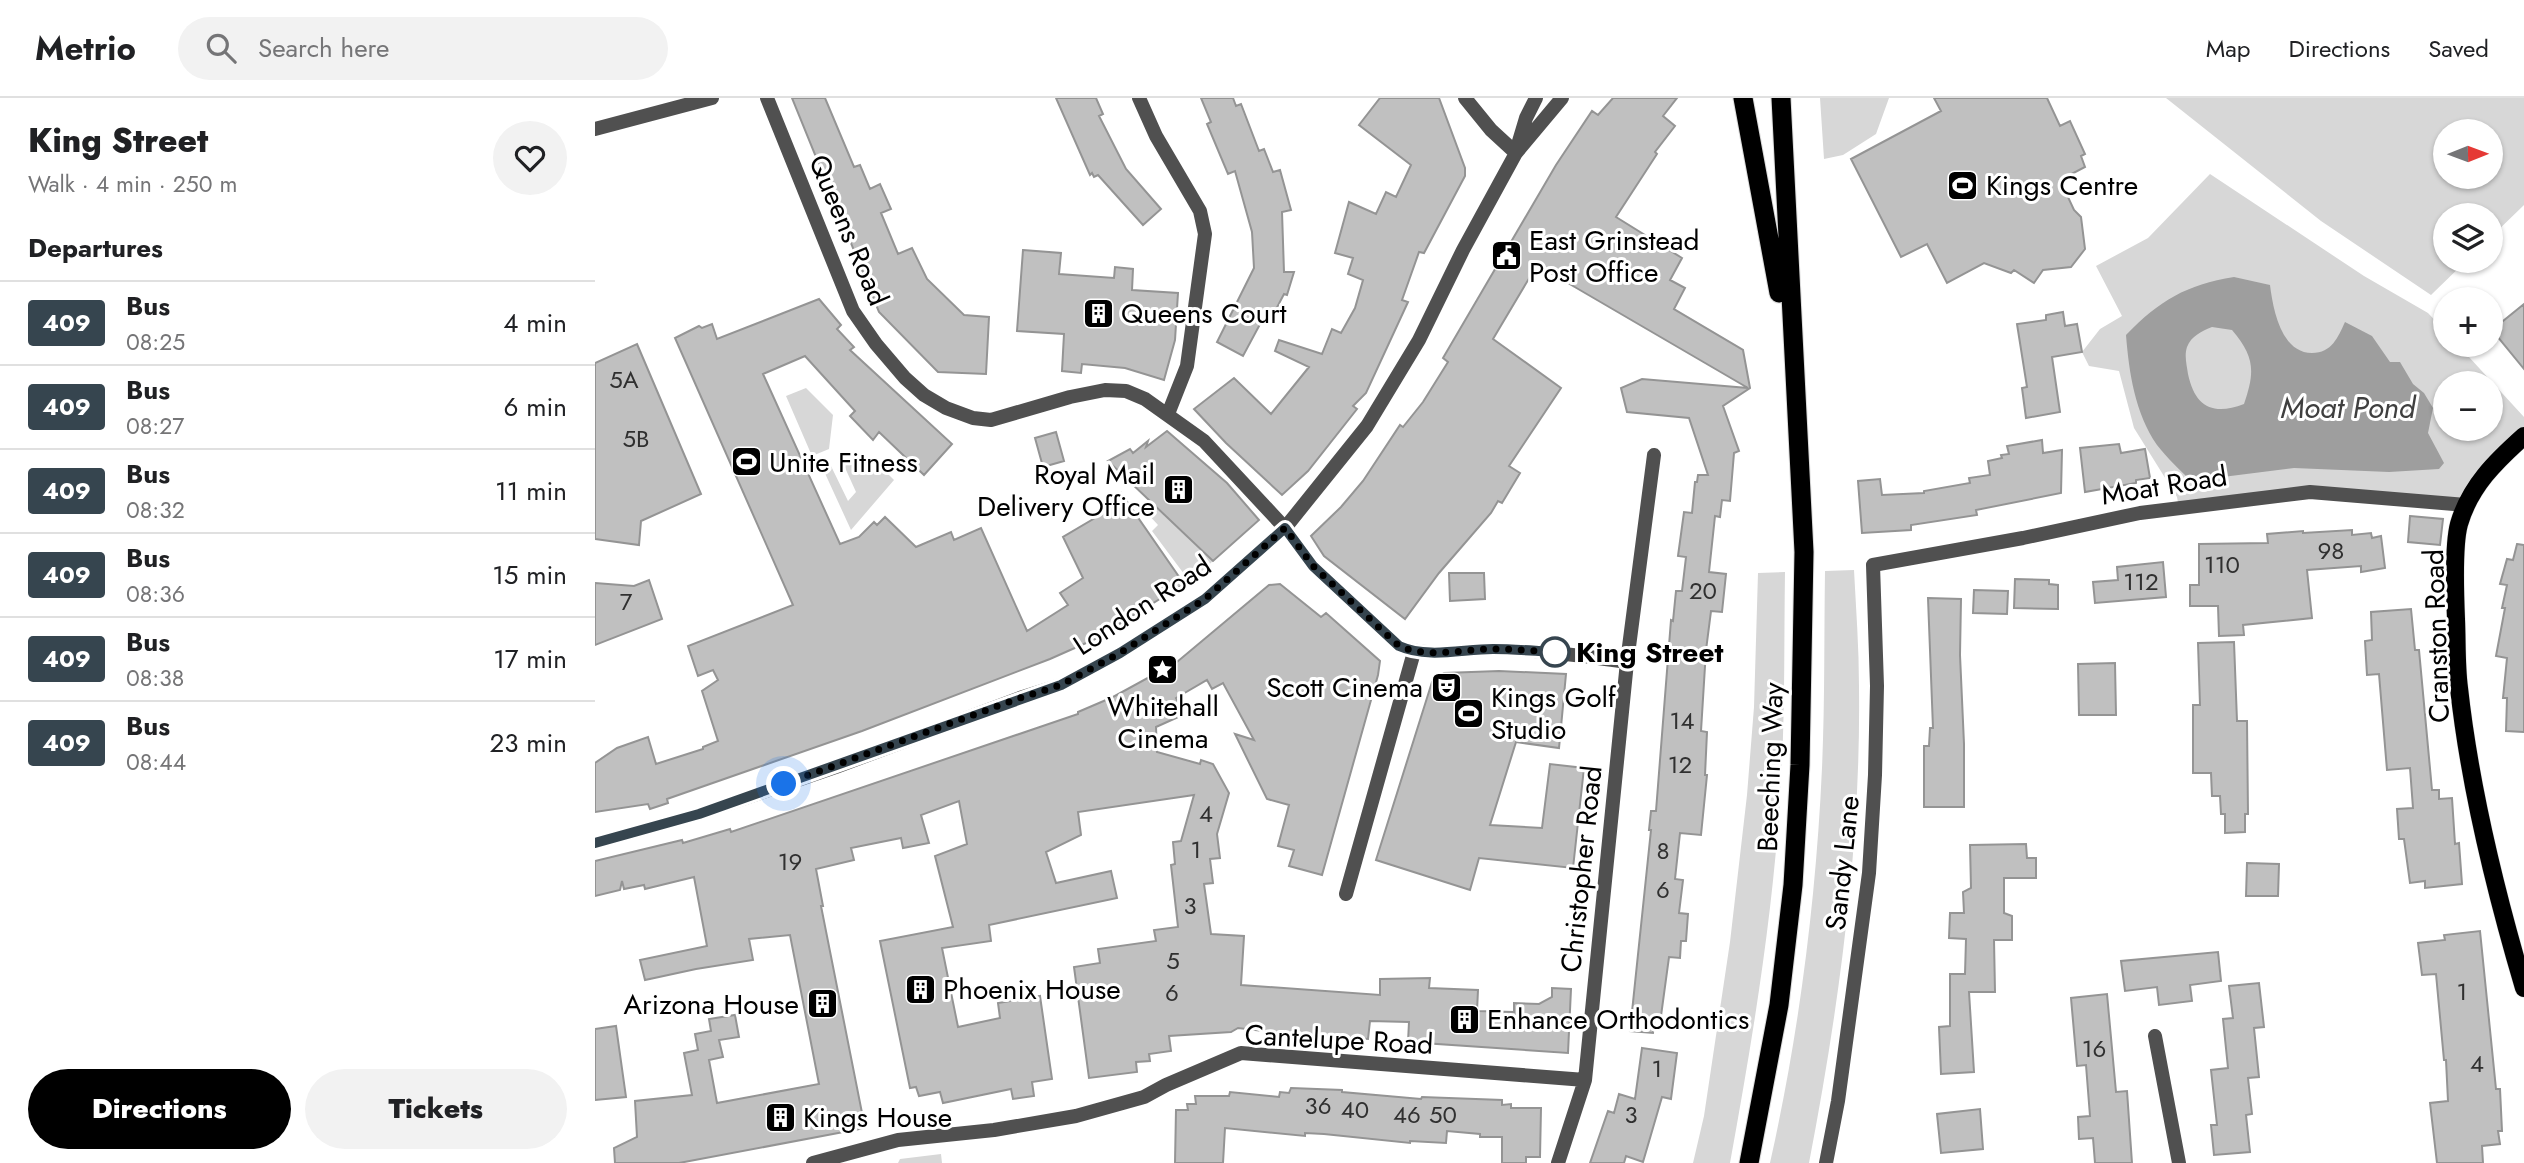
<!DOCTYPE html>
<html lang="en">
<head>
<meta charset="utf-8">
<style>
	:root { --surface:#fff; --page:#f2f2f2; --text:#202124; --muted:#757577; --line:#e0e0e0; --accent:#000 }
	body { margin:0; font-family:Jost,sans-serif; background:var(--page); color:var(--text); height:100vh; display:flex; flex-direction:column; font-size:26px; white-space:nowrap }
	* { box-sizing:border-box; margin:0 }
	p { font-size:23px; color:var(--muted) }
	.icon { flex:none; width:38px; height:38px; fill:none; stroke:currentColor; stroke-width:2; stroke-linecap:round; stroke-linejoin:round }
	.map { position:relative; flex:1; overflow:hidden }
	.sheet { display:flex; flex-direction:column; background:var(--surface); width:595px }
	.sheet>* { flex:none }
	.badge { padding:0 14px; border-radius:5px; font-size:24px; line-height:46px }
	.needle { width:46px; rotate:89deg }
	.fabs { position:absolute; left:1838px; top:21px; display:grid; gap:14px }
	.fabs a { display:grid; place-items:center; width:70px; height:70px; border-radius:50%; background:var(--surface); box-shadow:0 2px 5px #0004; font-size:35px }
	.you { position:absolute; width:35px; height:35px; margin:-18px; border:5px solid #fff; border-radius:50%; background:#1a73e8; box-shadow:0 0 0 10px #1a73e833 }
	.map>.badge { position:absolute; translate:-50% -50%; box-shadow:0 0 0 4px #fff }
	h2 { padding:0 28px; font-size:26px; line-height:63px }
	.round { display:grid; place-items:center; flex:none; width:74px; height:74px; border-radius:37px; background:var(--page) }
	.headline { display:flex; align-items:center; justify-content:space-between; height:119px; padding:0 28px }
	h1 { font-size:33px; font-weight:800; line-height:52px }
	.button { display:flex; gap:14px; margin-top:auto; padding:14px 28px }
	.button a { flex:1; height:80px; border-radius:42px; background:var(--accent); color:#fff; font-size:28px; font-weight:800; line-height:80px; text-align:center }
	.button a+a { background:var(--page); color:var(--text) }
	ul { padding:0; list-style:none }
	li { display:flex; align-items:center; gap:21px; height:84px; padding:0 28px; border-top:2px solid var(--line) }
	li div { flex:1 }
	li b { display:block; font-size:26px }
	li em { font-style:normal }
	li .badge { min-width:77px; font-weight:700; text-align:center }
	header { display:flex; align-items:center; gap:42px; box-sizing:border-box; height:98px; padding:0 35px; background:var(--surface); border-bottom:2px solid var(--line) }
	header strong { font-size:33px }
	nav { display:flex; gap:38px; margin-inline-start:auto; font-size:24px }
	.search { width:490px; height:63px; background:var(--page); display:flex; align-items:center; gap:18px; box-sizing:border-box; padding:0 24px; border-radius:38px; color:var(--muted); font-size:26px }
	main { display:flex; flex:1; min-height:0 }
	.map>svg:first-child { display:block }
</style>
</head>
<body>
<header>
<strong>Metrio</strong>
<div class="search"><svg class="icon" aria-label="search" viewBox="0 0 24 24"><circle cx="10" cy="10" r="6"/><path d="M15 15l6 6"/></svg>Search here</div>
<nav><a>Map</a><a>Directions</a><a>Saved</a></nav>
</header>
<main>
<section class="sheet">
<div class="headline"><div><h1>King Street</h1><p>Walk · 4 min · 250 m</p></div><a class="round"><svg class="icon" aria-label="heart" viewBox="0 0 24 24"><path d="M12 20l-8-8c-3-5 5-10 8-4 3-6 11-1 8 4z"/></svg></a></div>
<h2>Departures</h2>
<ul>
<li><span class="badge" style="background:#36454f;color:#fff">409</span><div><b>Bus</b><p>08:25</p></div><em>4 min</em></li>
<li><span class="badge" style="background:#36454f;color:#fff">409</span><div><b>Bus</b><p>08:27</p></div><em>6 min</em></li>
<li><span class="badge" style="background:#36454f;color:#fff">409</span><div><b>Bus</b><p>08:32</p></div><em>11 min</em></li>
<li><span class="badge" style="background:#36454f;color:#fff">409</span><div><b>Bus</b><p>08:36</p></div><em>15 min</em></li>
<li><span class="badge" style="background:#36454f;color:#fff">409</span><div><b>Bus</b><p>08:38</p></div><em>17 min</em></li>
<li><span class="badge" style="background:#36454f;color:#fff">409</span><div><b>Bus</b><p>08:44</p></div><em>23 min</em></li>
</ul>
<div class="button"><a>Directions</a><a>Tickets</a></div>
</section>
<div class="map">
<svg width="1929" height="1065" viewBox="0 0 1929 1065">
	<rect width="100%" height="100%" fill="#fff"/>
	<path fill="#d7d7d7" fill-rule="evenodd" d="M1225,0h69l-13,36 -33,21 -19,4z
		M1571,0h358v107l-34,33v-23h-45v46h21l-35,34 -110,-74zM1850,33h45v46h-45z
		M1615,76l154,102 64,37 17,18v14h13l66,72v16l-58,72 -156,-13 -131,16 -2,-11 -43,-69 -15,-57 -30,-5 -7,-14 18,-23 22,-13 -26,-50 52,-28zM1850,285h45v46h-45z
		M211,290l27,27 -4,34 -17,7 -26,-60z
		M253,360l17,15 11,-11 18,18 -43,50 -28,-61 8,-3 17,35 8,-9 -14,-31z
		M560,406l58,57 -23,21 -38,-51 6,-6 -11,-12z
		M1259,472c2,39 5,78 5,117 2,159 -20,320 -50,476h-39c29,-130 46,-262 52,-395 3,-66 2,-131 3,-197z
		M1190,474c-1,64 0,128 -3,191 -6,135 -28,268 -52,400h-37l11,-47 26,-174 17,-147 7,-88 4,-134z
		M346,1056l1,9h-44l2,-4z"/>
	<path fill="#9e9e9e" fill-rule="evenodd" d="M1639,179l36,8c3,24 11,68 42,68 20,0 26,-16 33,-31l27,14 18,26h10l13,22 11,9 9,15 -5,25 16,30 -5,6 -50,3 -95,-4 -103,13c-11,-11 -24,-23 -34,-36 -22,-32 -28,-72 -31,-110 34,-35 60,-50 108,-58zM1617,229l20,3c23,27 23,42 12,74 -31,12 -49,3 -56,-30 -1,-8 -4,-18 -1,-27 4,-11 15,-16 25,-20z"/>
	<path fill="#c0c0c0" stroke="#949494" stroke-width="2" d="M197,0h33l29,69 6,-2 10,24 10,-5 11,25 -10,4 17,41 14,-6 15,31 37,36 25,2 -3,57 -48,-2 -59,-60z
		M461,0h40l7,16 -4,2 27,53 35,40 -18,16 -45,-50 -4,2 -2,-4 -2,2z
		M606,0h32l3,8 5,-2 18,47 5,-2 9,23 7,-2 11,40 -9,2 2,60h10l-7,23 -3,-1 -12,23 -6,-4 -23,43 -26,-14 37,-74 -2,-36 -17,-61 -7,3 -21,-50 4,-2z
		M785,0h59l26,70v8l-41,77 -5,-1 -17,48 6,2 -42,91 -13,13 4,3 -49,62 -26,24 -56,-52 -32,-34 40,-31 37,36 38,-47 -34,-16 4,-11 43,14 10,-25 9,4 14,-25 8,-28 -15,-6 5,-16 -18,-5 14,-51 27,12 10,-22 10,5 15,-32 -52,-40z
		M1018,0h64l-14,18 12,10 -20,26 2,2 -41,63 66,41 -12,22 15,8 -11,21 69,41 7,38 -27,18 16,45 -5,2 -4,48 -8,-1 -2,17 -5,-1 -6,56 17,2 -4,38 -11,-1 -5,39 -5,81 6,1 -2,43h2l-6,60 -21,-2 -5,46 8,1 -4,33 9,1 -2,27h-5l-1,17 -11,-1 -8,59h-6l-2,17 -23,-2 21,-201h-2l2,-19h5l15,-191 2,1 3,-30h6l4,-34 -8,-1 6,-44 8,1 3,-31h2l1,-7h10l-19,-57 -62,-6 -6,-24 21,-9 106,9 -211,-123 -44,74 68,49 -52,78 11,7 -18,30 -4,-2 -7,12 -52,60 -34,46 -81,-63 -13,-20 30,-29 22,-26 37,-56 3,2 20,-25 25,-40 -5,-4 113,-193 36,-54 6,4z
		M1339,0h113l13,28 10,-5 15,33 -4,2 4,11 -25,13 14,30 7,7 4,32 -14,18 -28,3 -9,13 -20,-13 -3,3 -27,-10 -37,20 -20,-39 -26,13 -50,-98 90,-48z
		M428,152l38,3 -2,21 55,4 1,-11 18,2 -1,21 46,3 -3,47 -11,40 -39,-12 -43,-4 -1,9 -19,-2 2,-37 -47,-3z
		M224,201l22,26 -4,4 17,18 -4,3 102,94 -28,31 -45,-43 -6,8 -23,-24 5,-5 -50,-55 -42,18 77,170 19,-7 15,-15 3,3 8,-8 31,30 35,-15 3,8 27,-12 46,103 41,-26 -8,-12 23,-15 -20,-41 37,-22 21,-22 63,91 -89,55 -45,20 -188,72 -195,68 1,4 -18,6 -2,-5 -53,8v-49l22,-15 31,-11 8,27 47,-15v-2l15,-6 -16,-50 16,-11 -5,-10 -15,6 -10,-30 105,-41 -118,-267 24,-12 3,2 10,-4 5,15z
		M1929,206v65l-32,-39z
		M1468,214l2,14 12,-2 5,28 -30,5 8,55 -34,6 -4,-30 5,-1 -10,-63 29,-4v-5z
		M42,246l64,150 -60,27 -2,24 -44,-6v-176z
		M572,333l60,52 32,37 -46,41 -105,-100 22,-12 3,4 15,-12 -2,6z
		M461,334l8,29 -21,6 -8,-29z
		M1447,342l1,13 19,-3 -1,43 -85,17 1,5 -66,10v5l-49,3 -4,-52 22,-2 2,16 42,-2v-2l46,-8 -1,-5 21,-3 -2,-14 14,-3 -1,-3 8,-1 -2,-8z
		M1524,346l2,9 24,-4 5,29 -14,2v3l-51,9 -5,-44z
		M1815,418l33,3 -3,26 -32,-3z
		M1757,432v5l19,-2 1,5 9,-2 4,32 -24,4v-6l-54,4 5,48 -69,7 1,10 -25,1 -1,-30h-28v-21h9v-41l69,-1 -1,-9 36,-3v2z
		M1922,446l7,1v187l-18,-1 1,-33h-4l4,-40 -11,-2 9,-48h-3l5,-23 -7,-1 7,-25 6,1z
		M1568,464l3,35 -71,6 -2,-21 25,-2 -1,-13z
		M854,475h35l1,26 -35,2z
		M1420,481l34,1v4l9,1v24l-44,-1z
		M54,482l13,39 -67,26v-62l39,3z
		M685,486l41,33 5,-4 54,48 -2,14 -56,200 -33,-9 5,-16 -16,-4 11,-41 -22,-6 -32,-65 19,6 -31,-57 -11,6 -5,-9 -31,18 9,16 -29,13 1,25 43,12 1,-4 12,4 16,29 -12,41 3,24 -10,1 3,24 -9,1 7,50 33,2 -3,49 139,10v-16l50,-1 -1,10 49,2 -1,21 37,1v-9l25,1 13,-7v-9l19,1 -3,64 -160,-11 1,-20 -39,-1 -2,18 -78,-5 -52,-6 -7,4 -62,4 2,15 -22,3 1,7 -14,1 1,10 -48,6 -15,-111 26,-4 -2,-14 58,-8 -2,-11 24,-3 -7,-62 4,-1 -2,-22 8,-1 13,-46 -116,17 3,23 -35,17 10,31 55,-12 6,27 -128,27 2,16 -49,7 16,79 42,-9 -2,-15 42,-7 12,83 -20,3 2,14 -21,3 -2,-10 -68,14 -3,-11 -21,4 -3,-9 -6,1 -30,-147 73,-14 -18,-71 32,-12 -8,-43 -38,14 8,28 -26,5 -2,-10 -50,10 3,12 -38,9 7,37h-2l44,222 -186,35h-64l-1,-15 23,-11 -2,-36 57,-6 -8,-42 14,-3 -3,-16 16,-3 -2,-12 26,-4 4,22 -20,3 4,17 -14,3 8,43 102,-19 -29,-149 -41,4 4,21 -57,9 -51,11 -5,-20 67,-14 -13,-69 -49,12 -1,-4 -20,4 -2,-8 -2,9 -25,6v-35l87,-21 1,3 47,-14 1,3 347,-118v-2l35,-15 64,-35 92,-77z
		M1379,492l34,1 -1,23 -34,-1z
		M1333,500l33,1 -1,56 4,89v63h-40v-61h5l1,-18h3z
		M1816,511l4,41h4l13,140h7v9l13,-1 3,46 4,-1 3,41 -37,4v-7l-15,2 -6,-44h-5l-2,-30 16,-1 -3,-40 -23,2 -8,-96 -12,1 -2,-34 7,-1 -1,-28z
		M1639,544l3,79h10l1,93h-3v18l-20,1v-19h-4l-1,-18h-8l-1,-23h-18v-68h7l-2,-62z
		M1520,565l1,52h-37l-1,-51z
		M904,573l67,3 -7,74 -43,-6 -26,83 52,3 8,-64 34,4 -11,100 -94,-10 -9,32 -94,-30 56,-178 12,-9z
		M1431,746l1,14h9v20h-32v35l8,3v24h-18l1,52h-26l5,80 -33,2 -2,-47 11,-1v-52h15l1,-35 -17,-1 1,-25h14l-1,-21 8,-4 -1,-43z
		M1652,765l32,1 -1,32h-32z
		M1885,833l16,158h4l2,42h-4l2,13 -18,2 1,17h-46l-7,-60 18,-2 -2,-41h-2l-8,-86 -14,1 -4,-32 27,-3 -1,-5z
		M1623,854l3,29 -31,4 2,16 -33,4 -2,-18 -32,4 -4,-30z
		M1664,885l5,44 -10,1 5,49 -11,1 4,36 -6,1 4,37 -36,3 -3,-30h6l-6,-55 17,-2 -5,-49 10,-1 -4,-32z
		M1512,896l9,98 11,-1 5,72h-37l-2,-25 -14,1 -1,-22 12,-1 -4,-51 -9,1 -6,-68z
		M21,928l10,71 -31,3v-71z
		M1047,950l35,5 -6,46 -9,-2 -19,65 -17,-6 -2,7h-34l18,-52 6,2 5,-19 16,5z
		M696,990l51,2v2l79,7 1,-2 80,3v5l9,-1v4h30l-1,49h-14v6h-24v-26h-22v-3l-33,-3 -1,12 -36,-2v2l-86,-9 -19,-1v3l-80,-8 -2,35h-48l1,-53h12l-1,-6h9l-1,-8h34l1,-4 49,5 1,-5 9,1z
		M1385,1011l3,40 -42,4 -4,-39z"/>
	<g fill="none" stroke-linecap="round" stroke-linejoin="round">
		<defs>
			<path id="primary" d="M1929,338c-28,25 -54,50 -65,88 -6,22 -4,71 -3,95 1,23 0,46 3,69 11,101 36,202 65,300"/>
			<path id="trunk" d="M1148,0l36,195
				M1154,1065l30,-158 14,-120 7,-120 4,-213 -23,-454"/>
		</defs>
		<use href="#primary" stroke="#dbdbdb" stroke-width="19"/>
		<use href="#trunk" stroke="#dbdbdb" stroke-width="21"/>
		<path stroke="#505050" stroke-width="14" d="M172,0l86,213 23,33 29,34 19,17 22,13 27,10 18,2 79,-23 35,-7 21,1 19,8 59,42 81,87 28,38 86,80c31,13 65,2 97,3 44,1 88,7 131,13
			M544,0l17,38 44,75 5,23 -18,132 -19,48
			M0,31l117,-31
			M751,796l68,-242
			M1560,938l24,127
			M218,1065l85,-23 96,-10 82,-14 68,-19 22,-12 75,-32 344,27
			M963,1065l27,-83 42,-418 27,-207
			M1231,1065l12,-62 31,-228 6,-98 2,-89 -4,-121 150,-27 117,-25 170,-21 156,13"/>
		<path stroke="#505050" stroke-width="14" d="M870,0l26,32 25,23
			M922,50l9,-30 10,-20
			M0,745l104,-29 137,-47 184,-69 41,-13 59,-32 85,-54 80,-71 82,-102 52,-86 44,-90 53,-97 46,-55"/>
		<use href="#primary" stroke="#000" stroke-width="18"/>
		<use href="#trunk" stroke="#000" stroke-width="19"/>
	</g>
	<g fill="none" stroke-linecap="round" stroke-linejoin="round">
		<defs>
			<path id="line" d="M0,745l104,-29 362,-129 59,-32 85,-54 80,-71 28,38 86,80c30,13 63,3 94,3 21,0 42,2 62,3"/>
		</defs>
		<use href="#line" stroke="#fff" stroke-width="16"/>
		<use href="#line" stroke="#36454f" stroke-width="10"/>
		<path stroke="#000" stroke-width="7" stroke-dasharray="0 12.6" d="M189,686l236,-86 41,-13 59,-32 85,-54 80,-71 28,38 86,80c30,13 63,3 94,3 21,0 42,2 62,3"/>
	</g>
	<defs>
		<symbol id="stadium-square" viewBox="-11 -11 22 22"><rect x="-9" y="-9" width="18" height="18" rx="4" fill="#000" stroke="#fff"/><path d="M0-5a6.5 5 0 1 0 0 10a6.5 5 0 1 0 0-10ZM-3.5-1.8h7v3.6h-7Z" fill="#fff"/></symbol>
		<symbol id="civic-square" viewBox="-11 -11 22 22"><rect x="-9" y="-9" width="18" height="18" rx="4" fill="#000" stroke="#fff"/><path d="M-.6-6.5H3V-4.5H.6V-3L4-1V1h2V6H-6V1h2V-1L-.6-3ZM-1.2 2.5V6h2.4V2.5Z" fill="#fff"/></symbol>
		<symbol id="building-square" viewBox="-11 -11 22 22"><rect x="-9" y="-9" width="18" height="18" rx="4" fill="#000" stroke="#fff"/><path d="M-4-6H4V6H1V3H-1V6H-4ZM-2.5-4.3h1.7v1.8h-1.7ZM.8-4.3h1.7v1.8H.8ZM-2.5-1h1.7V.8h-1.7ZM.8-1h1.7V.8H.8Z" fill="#fff"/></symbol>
		<symbol id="sight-square" viewBox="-11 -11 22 22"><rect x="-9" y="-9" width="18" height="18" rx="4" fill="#000" stroke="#fff"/><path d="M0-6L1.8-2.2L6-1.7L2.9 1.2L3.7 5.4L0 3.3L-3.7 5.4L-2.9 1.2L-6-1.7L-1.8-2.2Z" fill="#fff"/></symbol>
		<symbol id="theatre-square" viewBox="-11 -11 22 22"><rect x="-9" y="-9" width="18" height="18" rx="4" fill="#000" stroke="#fff"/><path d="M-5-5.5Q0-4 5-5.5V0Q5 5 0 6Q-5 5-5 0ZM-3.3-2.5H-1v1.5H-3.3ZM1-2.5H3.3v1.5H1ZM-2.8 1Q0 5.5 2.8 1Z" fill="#fff"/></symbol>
	</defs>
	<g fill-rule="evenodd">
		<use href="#stadium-square" x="1350" y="70" width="35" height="35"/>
		<use href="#civic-square" x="894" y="140" width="35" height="35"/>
		<use href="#building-square" x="486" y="198" width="35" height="35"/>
		<use href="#stadium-square" x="134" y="346" width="35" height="35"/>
		<use href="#building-square" x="566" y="374" width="35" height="35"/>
		<use href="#sight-square" x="550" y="554" width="35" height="35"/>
		<use href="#theatre-square" x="834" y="572" width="35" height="35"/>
		<use href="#stadium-square" x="856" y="598" width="35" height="35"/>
		<use href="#building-square" x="308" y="874" width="35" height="35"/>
		<use href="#building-square" x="210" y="888" width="35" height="35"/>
		<use href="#building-square" x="852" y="904" width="35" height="35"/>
		<use href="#building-square" x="168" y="1002" width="35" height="35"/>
	</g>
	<circle fill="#fff" stroke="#36454f" stroke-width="3.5" cx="960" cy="554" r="14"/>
	<g text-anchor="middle" stroke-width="6" stroke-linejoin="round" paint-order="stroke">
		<g font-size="24" fill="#303030">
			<text x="29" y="290">5A</text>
			<text x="41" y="349">5B</text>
			<text x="1736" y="461">98</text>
			<text x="1627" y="475">110</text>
			<text x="1546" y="492">112</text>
			<text x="1108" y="501">20</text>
			<text x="31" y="512">7</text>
			<text x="1087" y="631">14</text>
			<text x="1085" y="675">12</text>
			<text x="611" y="724">4</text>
			<text x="601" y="760">1</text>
			<text x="1068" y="761">8</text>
			<text x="195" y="772">19</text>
			<text x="1068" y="800">6</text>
			<text x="595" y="816">3</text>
			<text x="578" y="871">5</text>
			<text x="1867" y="902">1</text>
			<text x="577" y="903">6</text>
			<text x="1499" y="959">16</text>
			<text x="1882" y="974">4</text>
			<text x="1062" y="979">1</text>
			<text x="723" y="1016">36</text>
			<text x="760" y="1020">40</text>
			<text x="812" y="1025">46</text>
			<text x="848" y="1025">50</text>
			<text x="1036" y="1025">3</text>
		</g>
		<g font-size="28" fill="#000" stroke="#fff" text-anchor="start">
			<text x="1391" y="97">Kings Centre</text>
			<text x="934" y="152">East Grinstead<tspan x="934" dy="32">Post Office</tspan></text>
			<text x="526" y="225">Queens Court</text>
			<text x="174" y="374">Unite Fitness</text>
			<text x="560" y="386" text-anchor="end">Royal Mail<tspan x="560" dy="32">Delivery Office</tspan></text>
			<text x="828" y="599" text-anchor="end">Scott Cinema</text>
			<text x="896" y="609">Kings Golf<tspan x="896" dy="32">Studio</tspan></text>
			<text x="568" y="618" text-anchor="middle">Whitehall<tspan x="568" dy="32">Cinema</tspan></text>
			<text x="348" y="901">Phoenix House</text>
			<text x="204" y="916" text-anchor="end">Arizona House</text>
			<text x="892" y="931">Enhance Orthodontics</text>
			<text x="208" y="1029">Kings House</text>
		</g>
		<g font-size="28" fill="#000" stroke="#fff">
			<text transform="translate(254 132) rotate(67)" y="10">Queens Road</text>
			<text transform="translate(1569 387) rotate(-9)" y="10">Moat Road</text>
			<text transform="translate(547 507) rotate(-33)" y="10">London Road</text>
			<text transform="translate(1841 538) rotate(-92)" y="10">Cranston Road</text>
			<text transform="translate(1175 669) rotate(-88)" y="10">Beeching Way</text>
			<text transform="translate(1247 765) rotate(-84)" y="10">Sandy Lane</text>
			<text transform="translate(986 771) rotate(-84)" y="10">Christopher Road</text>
			<text transform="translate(744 941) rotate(3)" y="10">Cantelupe Road</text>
		</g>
		<g font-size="28" font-weight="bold" fill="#000" stroke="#fff" text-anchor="start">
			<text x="981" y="564">King Street</text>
		</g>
		<g font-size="30" font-style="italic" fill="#3f3f3f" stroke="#fff">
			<text x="1753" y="320">Moat Pond</text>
		</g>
	</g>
</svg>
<div class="fabs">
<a><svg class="needle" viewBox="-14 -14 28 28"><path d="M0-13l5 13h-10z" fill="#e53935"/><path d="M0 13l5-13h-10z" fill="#757577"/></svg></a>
<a><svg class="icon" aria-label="layers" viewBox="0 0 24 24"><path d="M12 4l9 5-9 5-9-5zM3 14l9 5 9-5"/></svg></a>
<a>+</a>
<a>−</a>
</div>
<div class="you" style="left:189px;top:686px"></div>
</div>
</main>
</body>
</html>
